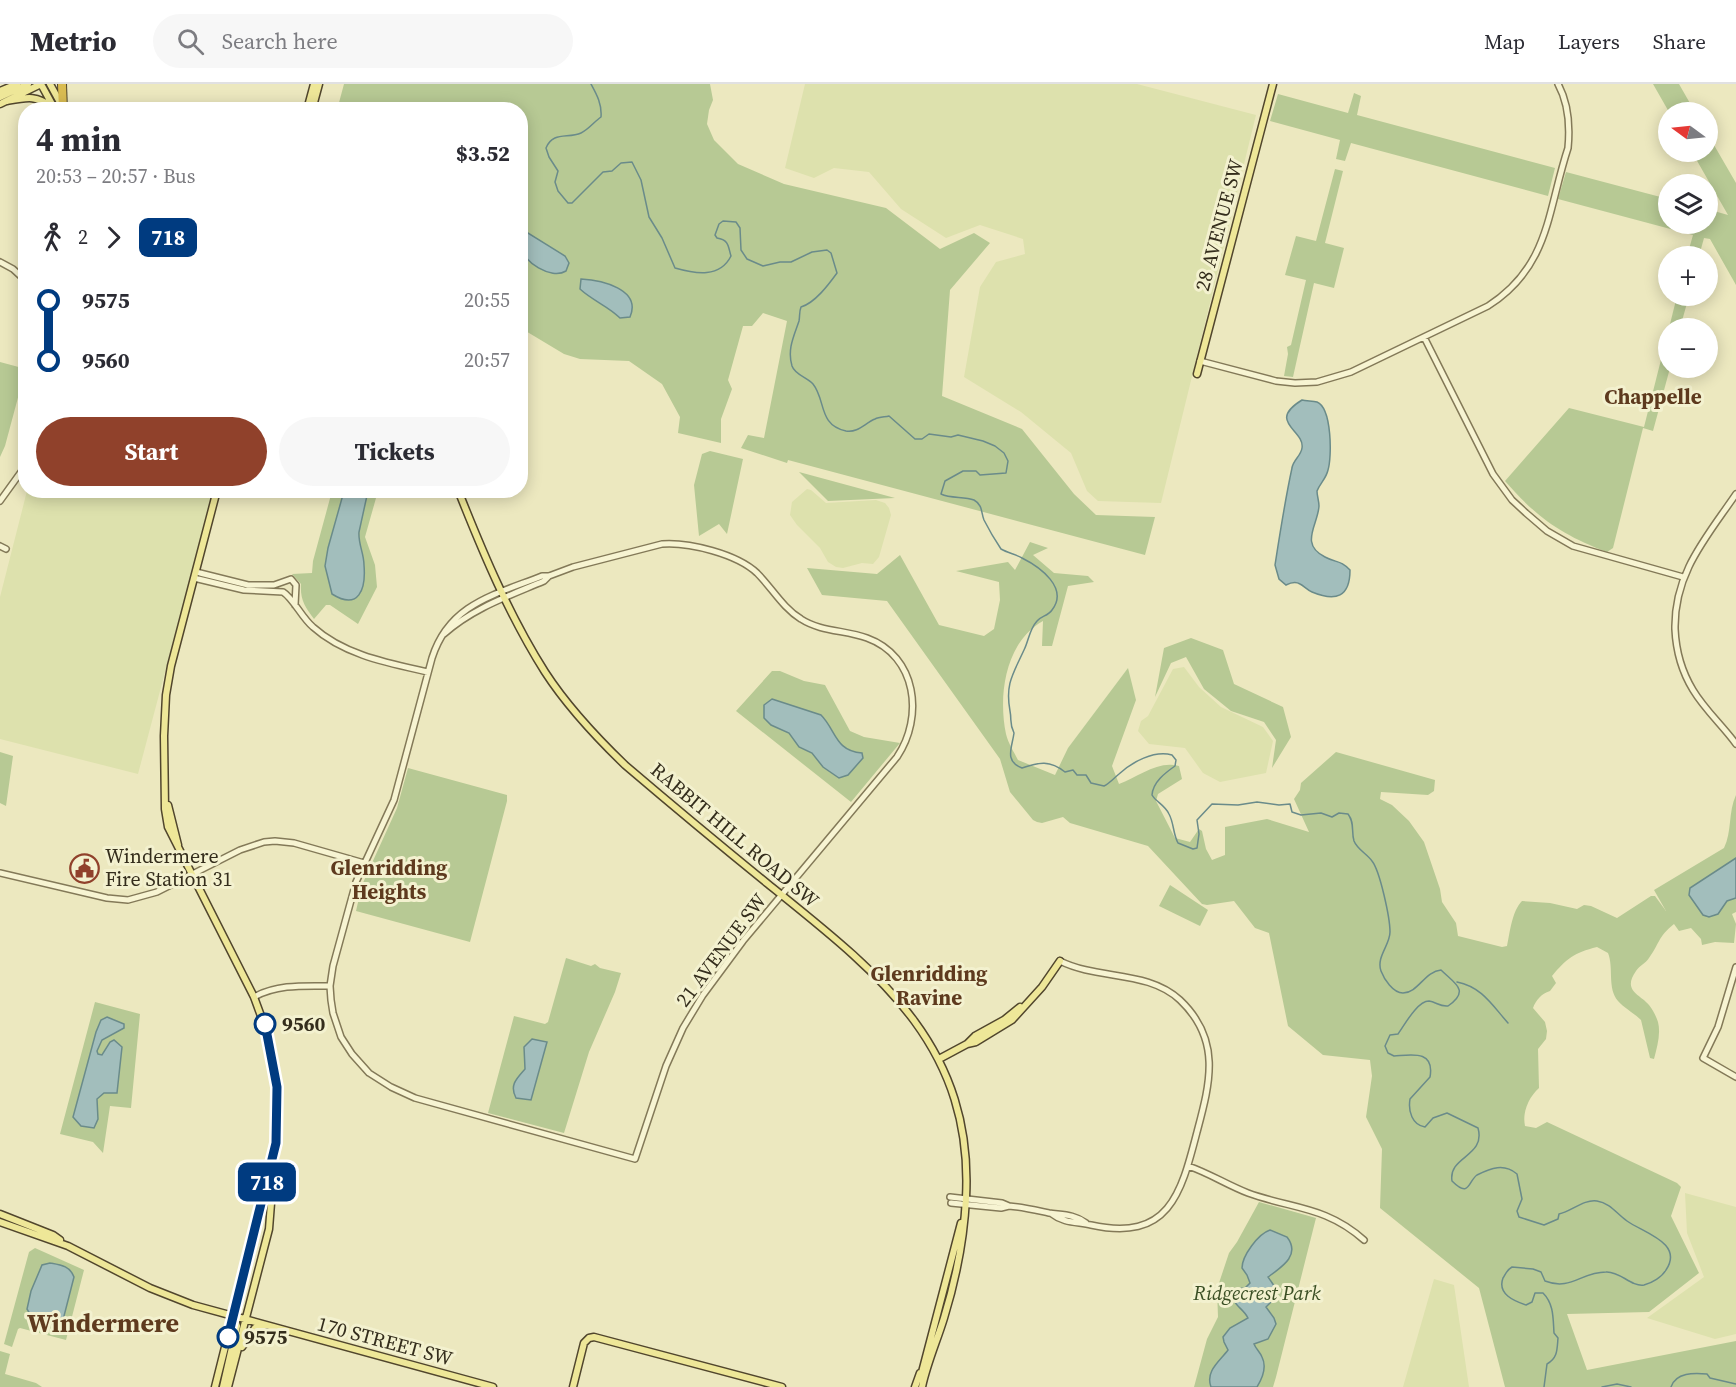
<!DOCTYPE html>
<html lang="en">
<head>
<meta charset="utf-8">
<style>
	:root { --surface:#fff; --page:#f7f7f7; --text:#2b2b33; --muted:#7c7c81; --line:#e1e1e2; --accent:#90412b }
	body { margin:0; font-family:"Source Serif 4",serif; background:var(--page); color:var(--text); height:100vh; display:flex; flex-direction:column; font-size:22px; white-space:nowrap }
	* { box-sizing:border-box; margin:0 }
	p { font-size:20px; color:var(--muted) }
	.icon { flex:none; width:33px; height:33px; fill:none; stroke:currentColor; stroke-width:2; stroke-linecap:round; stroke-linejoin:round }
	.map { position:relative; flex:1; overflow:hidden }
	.drawer { position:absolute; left:18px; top:18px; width:510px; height:396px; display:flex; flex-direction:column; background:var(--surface); border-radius:24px; box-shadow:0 3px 15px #0003 }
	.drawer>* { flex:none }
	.badge { padding:0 12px; border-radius:9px; font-size:21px; line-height:39px }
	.needle { width:39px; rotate:285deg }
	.fabs { position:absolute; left:1658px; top:18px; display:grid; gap:12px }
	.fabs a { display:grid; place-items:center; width:60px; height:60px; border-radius:50%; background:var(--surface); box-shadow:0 3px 15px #0003; font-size:30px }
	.map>.badge { position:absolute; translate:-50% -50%; box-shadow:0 0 0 3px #fff }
	.legs { display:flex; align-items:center; gap:9px; height:66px; padding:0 18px; font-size:20px }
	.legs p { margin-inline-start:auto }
	.overview { display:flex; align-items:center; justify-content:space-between; height:102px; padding:0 18px }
	h1 { font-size:33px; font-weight:700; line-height:45px }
	.primary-button { display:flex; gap:12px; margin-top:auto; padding:12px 18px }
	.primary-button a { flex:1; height:69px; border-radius:36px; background:var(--accent); color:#fff; font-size:24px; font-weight:700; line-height:69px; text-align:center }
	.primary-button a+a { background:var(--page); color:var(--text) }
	ul { padding:0 18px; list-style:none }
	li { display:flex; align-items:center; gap:21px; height:60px; font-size:22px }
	li i { display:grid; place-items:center; width:9px; height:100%; margin:0 8px; background:currentColor }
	li i::after { content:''; width:15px; height:15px; margin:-8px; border:4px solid; border-radius:50%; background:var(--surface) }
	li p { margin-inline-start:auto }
	li:first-child i { background:linear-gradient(#0000 50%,currentColor 0) }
	li:last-child i { background:linear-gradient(currentColor 50%,#0000 0) }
	header { display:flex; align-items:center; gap:36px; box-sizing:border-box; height:84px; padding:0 30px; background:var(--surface); border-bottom:2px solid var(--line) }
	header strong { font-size:28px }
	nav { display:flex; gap:33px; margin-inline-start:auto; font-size:21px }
	.search { width:420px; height:54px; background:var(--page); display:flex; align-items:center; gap:15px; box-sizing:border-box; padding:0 21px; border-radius:33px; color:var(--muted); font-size:22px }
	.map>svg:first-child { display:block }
</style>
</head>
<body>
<header>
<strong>Metrio</strong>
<div class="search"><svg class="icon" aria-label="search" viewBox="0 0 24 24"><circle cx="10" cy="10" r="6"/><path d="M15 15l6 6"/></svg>Search here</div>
<nav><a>Map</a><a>Layers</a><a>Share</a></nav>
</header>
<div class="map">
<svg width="1736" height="1303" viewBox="0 0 1736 1303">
	<rect width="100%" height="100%" fill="#ece8bf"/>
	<path fill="#dde1ad" d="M805,0h332l119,31 -95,388 -63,-2 -11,-10 -16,-38 -50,-41 -57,-35 16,-90 16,-25 29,-8 -2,-15 -43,-14 -34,13 -45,-29 -32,-37 -35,-4 -20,10 -29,-10z
		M807,405l4,1 15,13 50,-3 9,3 4,5 2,7 -12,42 -6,7 -11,-1 -19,5 -7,-1 -8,-5 -8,-14 -23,-23 -7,-10 2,-13z
		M27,407h186l-75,283 -138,-35v-142z
		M1184,583l15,20 22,20 42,20 10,14 -7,32 -46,9 -17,-9 -18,-25 -36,-4 -11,-13 3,-10 7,-5 25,-47z
		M1685,1109l51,14v127l-21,5 -68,-21 57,-41 -17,-44z
		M1434,1195l20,6 15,102h-66z"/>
	<path fill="#b7c994" d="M344,0h366l3,16 -4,10 -2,14 7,16 24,24 46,20 102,24 54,41 34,-16 16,10 -40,47 -8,106 80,33 52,65 22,21 59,2 -10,38 -357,-95 -1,3 -46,-15 7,-13 16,3 23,-117 -24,-8 -11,13h-9l-15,54 4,9 -11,30v24l-43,-10 2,-16 -18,-33 -33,-23 -49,-2 -16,-5 -40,-24 -3,1 -1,-221h-183z
		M1653,0h26l16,28h-26z
		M1354,9l7,3 -4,19 198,53 -7,28 -197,-53 -6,18 -9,-2 4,-19 -70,-19 8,-27 70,19z
		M1707,49l29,50v102l-26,-46 -6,-1 -5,18h-12l6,-21 -135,-36 8,-27 102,27v25h39v-15l21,6 -36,-63h15z
		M1335,85l8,2 -18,72 19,5 -10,40 -20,-5 -21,94 -9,-1 4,-22 -1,-7 4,-2 15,-65 -21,-5 11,-39 20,5z
		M1677,212h12l-9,32h-11z
		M1668,248v36h2l-17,63 -10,-3 -30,120 -6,4c-45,-17 -70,-34 -102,-71l64,-73 75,19z
		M0,278l26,7 -1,20 -5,1 -15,56 -5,11z
		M710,367l33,8 -16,75 -8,-10 -20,12 -5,-51 8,-31z
		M799,388l96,26 -67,3z
		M332,407h46l-13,46 10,28 2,22 -19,37 -28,-19h-4l-12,14c-9,-12 -14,-19 -13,-35l-9,-10 20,-1 1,-12z
		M1030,458l18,6 -15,7 21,18 34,3 6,6 -26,4 -16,60h-10l1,-25c-38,21 -45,75 -37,113 2,9 8,18 12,26l37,15 13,-27 60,-80 8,32 -24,66 7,18c19,-7 39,-24 60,-18l3,13 -24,15 -2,7 19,37 15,4 9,-13 3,2 4,18 6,11 13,-5v-28l42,-8 42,13 -15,-33 6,-9 1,-7 35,-31 99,28 -1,11 -6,4 -47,-3 -1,7 12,6 17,16 15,21 16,47 2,13 14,21 2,13 44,11 5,-1c3,-14 5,-35 15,-45l28,2 27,6 7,-4 7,1 26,12 34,-22h4l11,15 -12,-21 70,-42c8,-16 4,-36 12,-53v117l-4,2 4,10 -2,19 -19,-1 -13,3 -1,-6 -10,-11 -12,3 -5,-7c-17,14 -14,19 -25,34 -3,5 -10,8 -13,13 -14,20 4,23 13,34 4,5 7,11 9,17 3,12 -1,25 -4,37l-4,-1 -9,-38c-7,-7 -17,-12 -23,-19 -11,-13 -4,-33 -10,-48l-11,-6c-23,6 -30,11 -45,29l4,7 -6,8c-9,3 -14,9 -17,17l12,14 2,9 -1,8 -8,10 1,39c-10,9 -17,24 -14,38l11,2 11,-6 130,61 4,4 -10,29 28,57 -50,39 -82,2 20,56 149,-29v46h-231l-26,-99 -99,-80 2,-59 -16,-32 6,-41 -2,-16 -47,-5 -35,-29 -19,-93 -14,-5 -21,-27 -27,4 -5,-1 -54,-58 -78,-23 -7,-6 -21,6 -5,-1 -4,-2 -23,-28 -10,-33 -113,-158 -65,-6 -15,-27 70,6 23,-19 39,70 45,11 10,-7 6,-29 -1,-18 -43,-11 52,-9 7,8z
		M1191,554l32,12 11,34 49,23 8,30 -19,31 4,-28 -12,-18 -33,-11 -27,-22 -18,-32 -15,6 -16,34 9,-49z
		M772,587h8l24,10 21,4 25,46 14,6 36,6 -49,59 -115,-91z
		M0,668l13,4 -7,50 -6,-3z
		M408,684l99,27v6l-37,141 -114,-31 6,-26 35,-77z
		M1170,801l38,25 -8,16 -41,-20z
		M566,874l25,8 4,-2 5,4 21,5 -6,19 -26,60 -25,81 -76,-20 26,-97 31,8 3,-2z
		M95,918l45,12 -9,94 -21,-2 -7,47 -10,-11 -33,-8z
		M1259,1118l57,16 -40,159 -3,10h-79l13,-48 11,-22 -1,-28 12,-36 8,-11z
		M35,1164l49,22 -18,70 -46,-12 -2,1 -6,18 -8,-3 25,-92z
		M0,1267l10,3 -5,20 31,9 6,4h-42z"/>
	<path fill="#a2bebc" stroke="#6a8b8a" stroke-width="1.5" d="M520,137l3,9 42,26 4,7 -3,8c-15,9 -43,-9 -46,-25 -1,-8 0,-17 0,-25z
		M581,195c20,1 61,10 49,38l-10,1c-12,-12 -27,-17 -40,-29z
		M1302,316c4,1 11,1 15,2 15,6 15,55 11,68 -2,9 -8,13 -11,21 0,5 2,10 2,15 -1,19 -20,38 6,51 11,6 16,3 25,13 0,27 -14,32 -38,22 -5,-2 -8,-6 -12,-8 -5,-3 -10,-1 -14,1l-7,-6 -4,-14c5,-32 10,-65 17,-97 1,-8 9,-12 10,-20 3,-18 -36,-26 0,-48z
		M344,407h24l-9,41c-1,12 5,21 5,33 2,24 -5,46 -32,29l-7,-28 3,-18z
		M772,615l49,16c15,15 14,36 41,38l1,5 -15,17 -9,3 -16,-11 -11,-14 -13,-6 -10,-14 -18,-8 -7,-7v-13z
		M1736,774v40l-9,3 -9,13 -9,3 -6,-2 -14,-20 1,-7z
		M107,933l17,7v4l-22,12 -5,11 1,3 4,1 8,-13 4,-2 8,7 -5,46h-13l-7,6 1,20 -4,9 -13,-2 -8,-9 23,-85 5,-12z
		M532,955l15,3 -16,58 -15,-2c-7,-13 1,-20 9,-29l-1,-22z
		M1270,1146l17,7c14,18 -5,30 -19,40l9,13 -1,7 -10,10 8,11 2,6 -8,15 -14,5c2,5 6,8 8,13 5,10 0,22 -5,30h-46c-6,-16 9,-26 17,-37l-4,-8 -1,-5 7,-9 18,-10c-6,-12 -19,-13 -13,-29l10,-1 5,-5 -3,-8 -5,-7c0,-12 16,-34 28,-38z
		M50,1179c11,2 20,3 24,14l-11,43 -13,5 -17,-6 -6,-10 4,-18 11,-26z"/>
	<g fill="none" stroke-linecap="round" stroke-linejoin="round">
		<path stroke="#6a8b8a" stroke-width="1.5" d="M591,0c6,11 11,20 10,33 -6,4 -13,13 -20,16 -13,6 -28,-2 -35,15l3,9 9,14 -3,11 3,9 10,12h4l31,-31 9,-1 9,-8 11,-1 9,18 8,37 13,21 13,30c21,6 45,10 56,-12 -3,-10 -2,-16 -14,-18l-2,-3 4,-11 4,-3 13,1 4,6 1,22 6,9 16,7 17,-4h11l21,-10 15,-2 4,3 6,20c-8,11 -22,30 -36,34 -2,5 -1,9 -2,14 -5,15 -12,28 -7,45 3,9 15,11 21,18 13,16 5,41 33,47 12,2 19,-8 29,-12 4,-2 10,-2 14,-3l26,23h7l7,-5 22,3 7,-2 25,6 12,5 9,7 4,8 -2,12 -26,2 -4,-4h-13l-18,10 -4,13c10,5 23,2 33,6 9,5 7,13 10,20 5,10 11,20 17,29 7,4 14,5 21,9 18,9 47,30 30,52 -4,6 -11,6 -15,11 -8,9 -8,19 -13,29 -11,24 -19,34 -14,61 2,10 -1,12 4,22 -2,15 -10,28 8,35 17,-6 28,-8 43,4l8,-2 4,5h9l5,8 13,3c6,-3 10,-8 15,-12 13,-12 35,-24 53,-19l4,5 -1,6c-10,7 -22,16 -23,29 4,7 13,10 17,19 5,9 4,20 9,29l15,6 4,-1 2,-14 -2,-14 15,-16 26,1 19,-3 22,3 11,-1 2,8 9,3 20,-2 11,4 7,-4 9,1c7,9 3,17 6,27 3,8 13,13 18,20 8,10 18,57 18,71 0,13 -14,25 -9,39 3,8 12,22 22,22 15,0 22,-22 38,-23 13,13 30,20 7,36 -8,1 -12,-4 -19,-5 -12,0 -25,25 -31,33l-8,1 -5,11 3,7 6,3c16,-1 41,-7 36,21l-20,22c-2,12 2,26 15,28l8,-9 14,-5 31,15c8,29 -30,28 -26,53 18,18 16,0 25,-6 14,-7 27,-12 40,-1l5,25 -5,12 2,6 25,8 14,-6 1,-5c13,-3 25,-15 38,-13 13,2 20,13 30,20 17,12 57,22 39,49 -4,7 -14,13 -22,15 -13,2 -24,-14 -38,-13 -25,0 -35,19 -61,9l-4,-9 -8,-3 -21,-2c-5,3 -6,6 -9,11 -6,16 11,23 23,27l6,-3 3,-9h8c11,11 10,25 11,40l4,5c-1,11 0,20 -11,26l-3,23
			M1457,898c25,5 35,23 51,41
			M1602,1303l15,-3 14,3
			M1671,1303c5,-15 23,-14 36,-13l3,4 26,6"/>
		<defs>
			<path id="minor" d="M0,178l13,7 13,12
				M1424,253l69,137 19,26 14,13 21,18 26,15 110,31
				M1200,277l76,20 19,2 22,-1 34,-10 137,-66c62,-40 59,-94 80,-158 2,-21 1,-44 -10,-64
				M1736,410c-30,44 -62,79 -61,135 1,22 7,43 18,61 12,20 30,36 43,54
				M0,417l26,-36
				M662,460c27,-2 75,10 95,29 15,15 26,35 44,46 20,13 45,11 66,19 50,18 57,79 30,119l-154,184 -40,54 -20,33 -17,38 -31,93 -220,-61 -24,-11 -22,-14 -17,-19 -11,-17 -8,-24 -2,-13 -1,-14 3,-20 23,-84 38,-82 38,-142c17,-54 62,-63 110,-82h7l24,-9z
				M0,462l6,3
				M196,488l52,13h26l17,-6 5,6 -1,20
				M194,494l50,12 39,2c10,6 19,26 30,35 31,28 75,36 115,45
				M444,550c29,-26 65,-38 100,-53l5,-5
				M0,789l107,25 21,2 29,-8 83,-42 24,-8 11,-1 19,2 70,20
				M1736,883l-18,60 -15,31 33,19
				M254,913c24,-13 50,-11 76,-11
				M1188,1082c21,7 39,19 60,27 44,16 78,13 116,47
				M950,1113l52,6 7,3 -8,2 -50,-5
				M1009,1122c14,1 26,4 40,7 13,2 25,1 37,10
				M1052,1130c11,9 25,8 39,11 78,17 90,-31 106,-93 13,-49 25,-92 -17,-132 -32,-30 -82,-20 -120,-39"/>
			<path id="major" d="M41,0l12,22
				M50,0l12,22
				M0,7l17,-7
				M0,13l28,-13
				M7,17c21,-4 29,-6 47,7
				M0,20l41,-20
				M307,26l7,-26
				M312,26l7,-26
				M1197,290l76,-290
				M217,406l-46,176 -5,29 -2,41 1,73 3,18 86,170 14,38 7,36 2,55 -8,103 -41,158
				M458,406c25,63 51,125 87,182 22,34 51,65 80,93 47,40 95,80 143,119 108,87 206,160 198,314 -2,41 -10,81 -22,120 -7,23 -17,45 -22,69
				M168,721l10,40
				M967,960l8,-8 29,-16 16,-13
				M939,975l28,-15 9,-2 36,-22 30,-33 18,-26
				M0,1130l53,21 7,5
				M0,1138l68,24 82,42 43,17 300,82
				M242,1263l13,-19 8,-2
				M921,1292l40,-153
				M215,1303l56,-224
				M223,1303l14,-61 -3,-8
				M573,1303l11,-44 5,-5 5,-1 188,50
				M915,1303l5,-14"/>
			<path id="highway" d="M62,0l1,26"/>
		</defs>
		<use href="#minor" stroke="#837958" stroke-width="8"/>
		<use href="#major" stroke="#51462d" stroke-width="9"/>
		<use href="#highway" stroke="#51462d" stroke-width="10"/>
		<use href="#minor" stroke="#f7f4d2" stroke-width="5"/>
		<use href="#major" stroke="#eee798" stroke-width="6"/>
		<use href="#highway" stroke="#d9bc52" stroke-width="8"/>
	</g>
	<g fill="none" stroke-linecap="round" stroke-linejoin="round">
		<defs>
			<path id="line-1" d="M228,1253l48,-194 1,-56 -12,-63"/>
		</defs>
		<use href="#line-1" stroke="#fff" stroke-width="14"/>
		<use href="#line-1" stroke="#003b80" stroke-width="9"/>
	</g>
	<defs>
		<symbol id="civic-ring" viewBox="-11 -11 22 22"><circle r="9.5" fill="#f3f1cf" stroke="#90412b" stroke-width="1.5"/><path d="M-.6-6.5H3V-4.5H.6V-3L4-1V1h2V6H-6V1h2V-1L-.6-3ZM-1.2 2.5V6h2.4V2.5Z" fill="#90412b"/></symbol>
	</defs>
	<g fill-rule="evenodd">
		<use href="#civic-ring" x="68" y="768" width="33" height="33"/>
	</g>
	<g fill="#fff" stroke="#003b80" stroke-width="3">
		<circle cx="265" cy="940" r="10"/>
		<circle cx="228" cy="1253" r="10"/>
	</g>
	<g text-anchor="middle" stroke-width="6" stroke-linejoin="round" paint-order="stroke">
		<g font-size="20" fill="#342d1c" stroke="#f3f1cf">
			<text transform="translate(1219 141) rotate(-75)" y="7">28 AVENUE SW</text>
			<text transform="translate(735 751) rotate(40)" y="7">RABBIT HILL ROAD SW</text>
			<text transform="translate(721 866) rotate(-53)" y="7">21 AVENUE SW</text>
			<text transform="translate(385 1257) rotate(15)" y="7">170 STREET SW</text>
		</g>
		<g font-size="20" fill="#342d1c" stroke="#f3f1cf" text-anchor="start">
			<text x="105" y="779">Windermere<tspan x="105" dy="23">Fire Station 31</tspan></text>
		</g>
		<g font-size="20" font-weight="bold" fill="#342d1c" stroke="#f3f1cf" text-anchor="start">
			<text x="282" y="947">9560</text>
			<text x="244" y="1260">9575</text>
		</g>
		<g font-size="20" font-style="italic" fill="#3a4f24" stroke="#f3f1cf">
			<text x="1257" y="1216">Ridgecrest Park</text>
		</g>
		<g font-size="21" font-weight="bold" fill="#5e3a1e" stroke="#f3f1cf">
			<text x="1653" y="320">Chappelle</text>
			<text x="389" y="791">Glenridding<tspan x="389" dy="24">Heights</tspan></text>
			<text x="929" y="897">Glenridding<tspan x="929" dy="24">Ravine</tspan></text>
		</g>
		<g font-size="26" font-weight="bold" fill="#5e3a1e" stroke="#f3f1cf">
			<text x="103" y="1248">Windermere</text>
		</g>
	</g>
</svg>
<div class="fabs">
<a><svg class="needle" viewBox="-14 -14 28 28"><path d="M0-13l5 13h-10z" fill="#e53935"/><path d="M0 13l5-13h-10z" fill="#7c7c81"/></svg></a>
<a><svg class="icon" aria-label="layers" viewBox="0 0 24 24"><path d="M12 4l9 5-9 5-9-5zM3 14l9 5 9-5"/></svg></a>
<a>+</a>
<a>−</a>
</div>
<b class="badge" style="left:267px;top:1098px;background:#003b80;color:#fff">718</b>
<section class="drawer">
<div class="overview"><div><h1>4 min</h1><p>20:53 – 20:57 · Bus</p></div><b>$3.52</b></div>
<div class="legs"><svg class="icon" aria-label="walk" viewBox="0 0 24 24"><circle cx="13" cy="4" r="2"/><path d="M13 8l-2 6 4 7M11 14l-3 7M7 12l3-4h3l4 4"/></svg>2<svg class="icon" aria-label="forward" viewBox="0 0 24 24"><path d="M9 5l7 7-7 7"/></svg><b class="badge" style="background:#003b80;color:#fff">718</b></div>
<ul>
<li><i style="color:#003b80"></i><b>9575</b><p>20:55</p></li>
<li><i style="color:#003b80"></i><b>9560</b><p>20:57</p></li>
</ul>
<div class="primary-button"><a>Start</a><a>Tickets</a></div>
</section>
</div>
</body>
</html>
